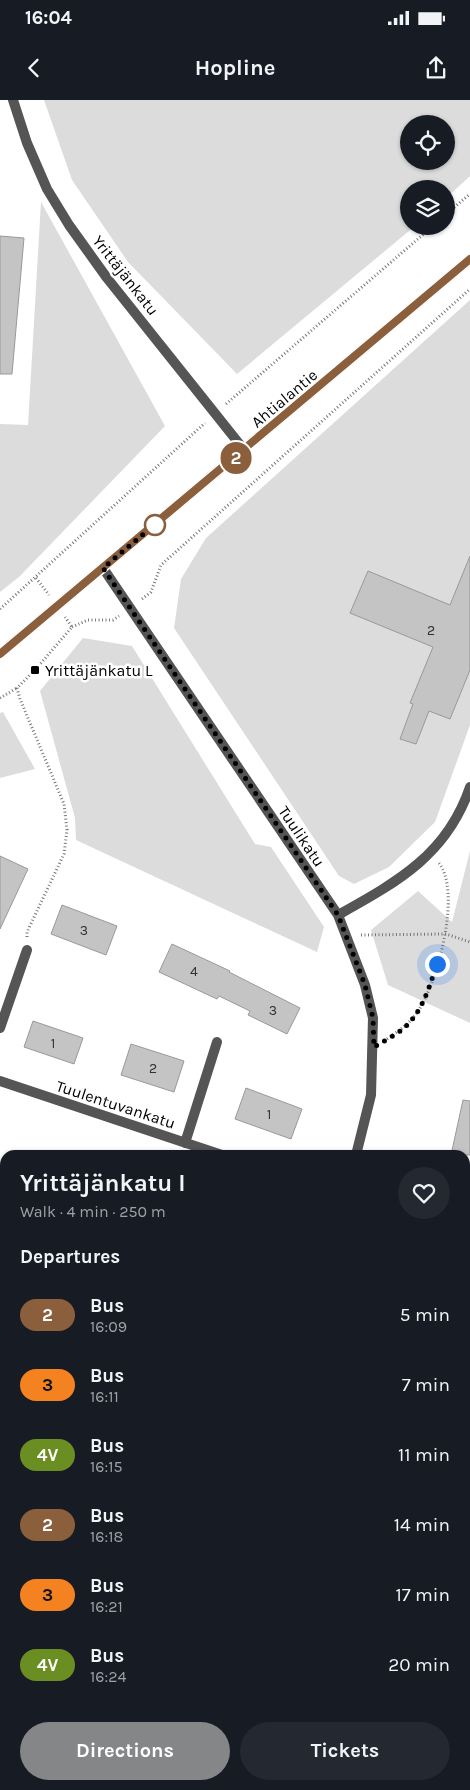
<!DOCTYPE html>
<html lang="en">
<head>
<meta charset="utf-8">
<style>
	:root { --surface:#171b24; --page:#242831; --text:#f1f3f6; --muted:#9ea1a6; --accent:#858687 }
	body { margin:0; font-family:Karla,sans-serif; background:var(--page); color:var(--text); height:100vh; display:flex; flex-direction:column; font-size:19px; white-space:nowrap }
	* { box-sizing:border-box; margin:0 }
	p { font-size:16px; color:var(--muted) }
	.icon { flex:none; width:28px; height:28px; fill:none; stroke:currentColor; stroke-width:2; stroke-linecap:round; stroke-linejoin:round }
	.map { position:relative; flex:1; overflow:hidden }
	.panel { position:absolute; left:0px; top:1050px; width:470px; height:640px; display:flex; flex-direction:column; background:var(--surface); border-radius:15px 15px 0 0; box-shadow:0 1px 4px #0004 }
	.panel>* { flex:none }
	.badge { padding:0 10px; border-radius:16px; font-size:18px; line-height:32px }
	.controls { position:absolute; left:400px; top:15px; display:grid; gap:10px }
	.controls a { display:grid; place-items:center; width:55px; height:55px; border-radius:50%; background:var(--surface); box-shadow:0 1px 4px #0004; font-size:25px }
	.you { position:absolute; width:25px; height:25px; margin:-12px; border:4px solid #fff; border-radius:50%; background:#1a73e8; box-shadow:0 0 0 8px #1a73e833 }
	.map>.badge { position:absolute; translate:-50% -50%; box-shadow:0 0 0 2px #fff }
	h2 { padding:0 20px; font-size:19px; line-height:45px }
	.round { display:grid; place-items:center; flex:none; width:52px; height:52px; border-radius:26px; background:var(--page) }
	.headline { display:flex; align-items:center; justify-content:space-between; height:85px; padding:0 20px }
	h1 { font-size:24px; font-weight:700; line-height:38px }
	.primary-button { display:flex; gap:10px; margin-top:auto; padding:10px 20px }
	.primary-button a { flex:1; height:58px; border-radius:30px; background:var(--accent); color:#fff; font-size:20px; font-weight:700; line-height:58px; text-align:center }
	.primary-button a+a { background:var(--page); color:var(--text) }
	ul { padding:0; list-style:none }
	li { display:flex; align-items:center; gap:15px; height:70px; padding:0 20px }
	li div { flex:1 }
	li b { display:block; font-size:19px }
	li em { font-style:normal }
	li .badge { min-width:55px; font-weight:700; text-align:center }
	.status { display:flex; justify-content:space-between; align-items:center; height:35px; padding:0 25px; background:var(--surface); direction:ltr }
	.status svg { height:14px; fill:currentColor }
	header { display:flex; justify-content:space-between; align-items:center; height:65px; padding:0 20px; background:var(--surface); font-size:22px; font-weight:700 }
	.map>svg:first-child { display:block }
</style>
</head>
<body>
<div class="status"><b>16:04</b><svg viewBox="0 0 49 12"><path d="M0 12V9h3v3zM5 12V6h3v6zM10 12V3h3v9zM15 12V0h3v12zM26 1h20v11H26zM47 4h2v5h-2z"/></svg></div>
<header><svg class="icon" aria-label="back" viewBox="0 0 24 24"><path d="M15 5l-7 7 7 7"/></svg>Hopline<svg class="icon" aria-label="share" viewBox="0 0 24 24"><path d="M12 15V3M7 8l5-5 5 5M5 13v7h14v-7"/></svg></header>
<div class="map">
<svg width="470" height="1690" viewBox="0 0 470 1690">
	<rect width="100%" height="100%" fill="#fff"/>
	<path fill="#dcdcdc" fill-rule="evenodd" d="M44,0h426v76l-24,22v-9h-37v37h6l-178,148 -109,-112 -56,-82zM409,24h37v37h-37z
		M41,102l124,224 -146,151 -19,15v-168l28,1z
		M470,200v425l-35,97 -46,45 -35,17 -15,-8 -165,-248 7,-49 25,-41z
		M83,538l49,8 123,198 16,3 53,80 -7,25 -241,-112 -1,-22 -35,-127z
		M3,612l32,57 -35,9v-65z
		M470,751v172l-82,-38 -17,-55 47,-39 34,31z
		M0,1135l5,1v174l-5,-3z
		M0,1386l5,2v122l-5,2z
		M465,1427l5,3v144l-5,-3z
		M465,1650l5,3v37h-183l-1,-5h179z"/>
	<path fill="#c4c4c4" stroke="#999" d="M0,136l24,2 -12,136h-12z
		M470,456v114l-20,49 -21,-8 -13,33 -16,-5 13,-35 -3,-1 23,-56 -83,-34 18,-42 82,34z
		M0,756l28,13 -28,60z
		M62,805l55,21 -11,29 -55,-21z
		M172,844l58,27 -1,1 71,36 -13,26 -39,-19 2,-4 -31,-15 -2,3 -58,-27z
		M33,921l50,17 -9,26 -50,-17z
		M131,944l53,17 -10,31 -53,-17z
		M246,988l56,21 -11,30 -56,-20z
		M463,1000l7,1v54h-19z"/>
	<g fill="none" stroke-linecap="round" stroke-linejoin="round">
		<defs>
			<path id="trunk" d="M0,1345l5,3
				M0,1374l5,3
				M465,1605l5,3
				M465,1620l5,3"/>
		</defs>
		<use href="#trunk" stroke="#dbdbdb" stroke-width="15"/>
		<path stroke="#777" stroke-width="3" stroke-dasharray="1 2.5" stroke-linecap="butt" d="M446,114l24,-20
			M226,304l207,-178
			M36,478l13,17
			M142,499l9,-7 10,-27 309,-276
			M0,509l205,-186
			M72,527l16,-7h25l6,-4
			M0,598l17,-10
			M361,835l85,-1 24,8
			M27,837v-5l37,-78 3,-24 -3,-26 -44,-105 -3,-11 18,-18 37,-43 -7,-10
			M387,939c11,-8 21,-14 29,-25 21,-27 47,-124 22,-152
			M341,1690v-5"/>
		<path stroke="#555" stroke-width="10" d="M13,0l14,43 20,46 22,36 38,53 138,173
			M103,468l235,347 27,70 8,33 -2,77 -15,60
			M338,815c59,-33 109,-60 132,-128
			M0,928l27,-78
			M0,981l222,74
			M185,1043l32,-101
			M465,1111l5,2
			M465,1255l5,2
			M0,1538l5,-2"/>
		<path stroke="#222" stroke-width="10" d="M0,554l470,-395"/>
		<use href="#trunk" stroke="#000" stroke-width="14"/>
	</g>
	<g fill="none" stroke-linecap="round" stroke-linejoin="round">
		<defs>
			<path id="line" d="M0,554l470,-395"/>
		</defs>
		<use href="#line" stroke="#fff" stroke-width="11"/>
		<use href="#line" stroke="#8b5e3c" stroke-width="8"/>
		<path stroke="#000" stroke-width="5" stroke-dasharray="0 9" d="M155,425l4,-4 -56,47 235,347 27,70 8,33 1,29c10,-6 22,-12 30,-19 19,-17 25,-41 33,-64"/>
	</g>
	<circle fill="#fff" stroke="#8b5e3c" stroke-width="2.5" cx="155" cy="425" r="10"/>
	<rect fill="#000" stroke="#fff" stroke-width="2" x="30" y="565" width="10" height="10" rx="2.5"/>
	<g text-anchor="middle" stroke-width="5" stroke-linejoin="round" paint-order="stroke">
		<g font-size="14" fill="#313131">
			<text x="431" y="535">2</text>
			<text x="84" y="835">3</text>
			<text x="194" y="876">4</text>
			<text x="273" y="915">3</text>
			<text x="53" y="948">1</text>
			<text x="153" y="973">2</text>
			<text x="269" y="1019">1</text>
		</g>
		<g font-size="16" fill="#000" stroke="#fff">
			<text transform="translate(126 175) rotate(52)" y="6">Yrittäjänkatu</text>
			<text transform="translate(284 298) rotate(-40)" y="6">Ahtialantie</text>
			<text transform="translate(302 736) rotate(56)" y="6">Tuulikatu</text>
			<text transform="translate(116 1004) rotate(18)" y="6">Tuulentuvankatu</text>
		</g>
		<g font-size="16" fill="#000" stroke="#fff" text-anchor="start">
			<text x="45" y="576">Yrittäjänkatu L</text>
		</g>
	</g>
</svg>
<div class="controls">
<a><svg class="icon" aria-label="locate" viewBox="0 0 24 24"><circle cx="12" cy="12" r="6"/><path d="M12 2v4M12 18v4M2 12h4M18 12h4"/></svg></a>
<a><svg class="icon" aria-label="layers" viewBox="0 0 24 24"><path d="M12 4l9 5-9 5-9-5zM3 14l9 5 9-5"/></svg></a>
</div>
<div class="you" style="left:437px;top:864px"></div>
<b class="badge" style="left:236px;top:358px;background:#8b5e3c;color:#fff">2</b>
<section class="panel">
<div class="headline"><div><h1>Yrittäjänkatu I</h1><p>Walk · 4 min · 250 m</p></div><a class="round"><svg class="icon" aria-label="heart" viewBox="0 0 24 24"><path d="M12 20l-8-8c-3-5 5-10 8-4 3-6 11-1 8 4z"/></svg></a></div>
<h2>Departures</h2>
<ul>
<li><span class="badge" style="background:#8b5e3c;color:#fff">2</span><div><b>Bus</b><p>16:09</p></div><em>5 min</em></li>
<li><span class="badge" style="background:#f58220;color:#111">3</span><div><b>Bus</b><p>16:11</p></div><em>7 min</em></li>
<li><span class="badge" style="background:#6b8e23;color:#fff">4V</span><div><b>Bus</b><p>16:15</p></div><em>11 min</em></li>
<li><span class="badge" style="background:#8b5e3c;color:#fff">2</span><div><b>Bus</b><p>16:18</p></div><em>14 min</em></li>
<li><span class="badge" style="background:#f58220;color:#111">3</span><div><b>Bus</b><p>16:21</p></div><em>17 min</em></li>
<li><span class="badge" style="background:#6b8e23;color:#fff">4V</span><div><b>Bus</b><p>16:24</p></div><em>20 min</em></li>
</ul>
<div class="primary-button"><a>Directions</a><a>Tickets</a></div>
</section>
</div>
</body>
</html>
